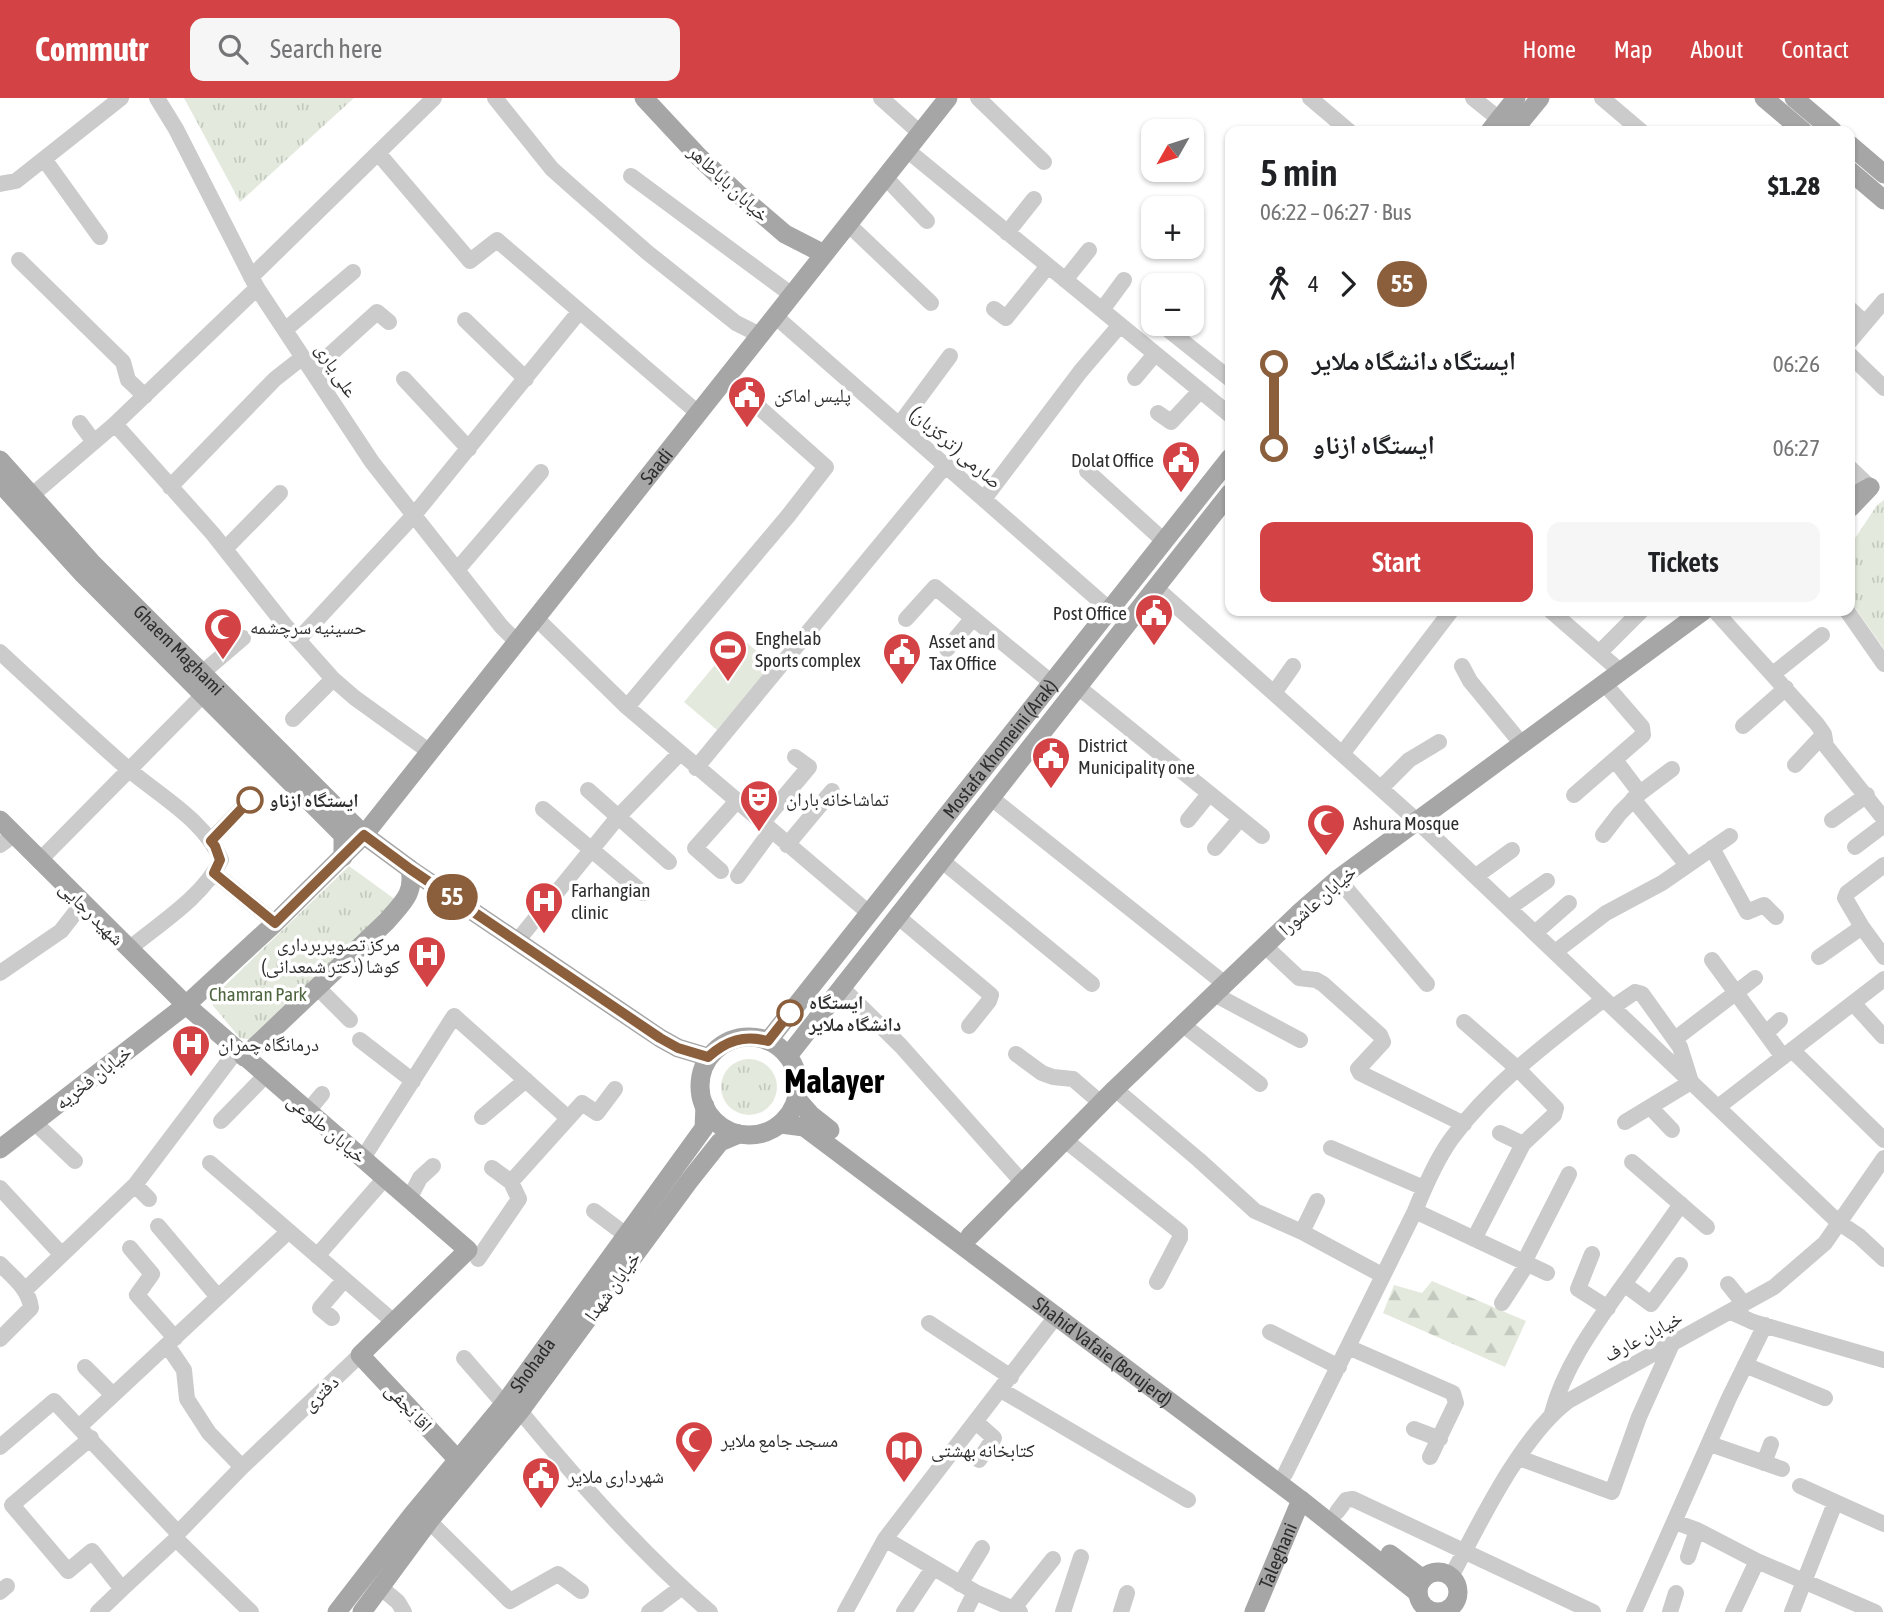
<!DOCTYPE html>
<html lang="en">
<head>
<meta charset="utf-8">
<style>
	:root { --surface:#fff; --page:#f6f6f6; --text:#202124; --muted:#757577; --accent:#d34244 }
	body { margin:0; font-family:"Asap Condensed","Noto Naskh Arabic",sans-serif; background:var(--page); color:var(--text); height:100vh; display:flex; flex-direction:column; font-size:26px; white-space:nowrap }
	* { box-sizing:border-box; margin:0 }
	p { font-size:23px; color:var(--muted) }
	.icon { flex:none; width:38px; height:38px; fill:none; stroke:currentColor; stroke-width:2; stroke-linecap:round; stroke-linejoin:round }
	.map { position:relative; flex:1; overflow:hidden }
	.panel { position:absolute; left:1225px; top:28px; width:630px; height:490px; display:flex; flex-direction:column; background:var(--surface); border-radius:14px; box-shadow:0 2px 5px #0004 }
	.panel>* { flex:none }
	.badge { padding:0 14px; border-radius:23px; font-size:24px; line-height:46px }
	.needle { width:46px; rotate:231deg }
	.fabs { position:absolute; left:1141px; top:21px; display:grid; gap:14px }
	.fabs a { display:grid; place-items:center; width:63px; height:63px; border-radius:14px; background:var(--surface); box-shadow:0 2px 5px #0004; font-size:35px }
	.map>.badge { position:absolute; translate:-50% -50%; box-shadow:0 0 0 4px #fff }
	.legs { display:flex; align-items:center; gap:10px; height:77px; padding:0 35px; font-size:23px }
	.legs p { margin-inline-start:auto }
	.head { display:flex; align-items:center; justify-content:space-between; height:119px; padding:0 35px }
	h1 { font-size:38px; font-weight:600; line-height:52px }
	.button { display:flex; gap:14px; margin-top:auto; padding:14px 35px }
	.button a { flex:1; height:80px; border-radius:14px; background:var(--accent); color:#fff; font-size:28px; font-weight:600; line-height:80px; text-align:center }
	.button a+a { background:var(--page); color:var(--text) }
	ul { padding:0 35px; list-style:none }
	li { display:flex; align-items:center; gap:24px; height:84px; font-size:26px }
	li i { display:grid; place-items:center; width:10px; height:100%; margin:0 9px; background:currentColor }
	li i::after { content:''; width:18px; height:18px; margin:-9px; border:5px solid; border-radius:50%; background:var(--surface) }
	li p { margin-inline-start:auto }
	li:first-child i { background:linear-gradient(#0000 50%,currentColor 0) }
	li:last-child i { background:linear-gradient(currentColor 50%,#0000 0) }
	header { display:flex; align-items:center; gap:42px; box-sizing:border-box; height:98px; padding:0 35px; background:var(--accent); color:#fff }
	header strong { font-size:33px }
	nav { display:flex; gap:38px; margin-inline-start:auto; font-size:24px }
	.search { width:490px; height:63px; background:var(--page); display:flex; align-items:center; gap:18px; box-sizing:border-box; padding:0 24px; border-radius:14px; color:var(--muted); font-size:26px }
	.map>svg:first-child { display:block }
</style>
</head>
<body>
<header>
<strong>Commutr</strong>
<div class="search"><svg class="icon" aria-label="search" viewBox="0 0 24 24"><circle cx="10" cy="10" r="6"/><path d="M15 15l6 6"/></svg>Search here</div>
<nav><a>Home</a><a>Map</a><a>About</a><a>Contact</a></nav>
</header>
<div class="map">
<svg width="1884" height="1514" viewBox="0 0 1884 1514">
	<defs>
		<pattern id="grass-tufts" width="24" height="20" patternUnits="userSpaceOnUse" patternTransform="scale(1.75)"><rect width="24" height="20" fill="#e3eadd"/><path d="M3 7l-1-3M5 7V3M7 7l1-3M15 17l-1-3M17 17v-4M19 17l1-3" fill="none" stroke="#c3c9be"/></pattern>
		<pattern id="forest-firs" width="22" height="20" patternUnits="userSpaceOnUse" patternTransform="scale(1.75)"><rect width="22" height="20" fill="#e3eadd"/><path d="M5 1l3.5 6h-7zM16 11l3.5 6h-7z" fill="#c3c9be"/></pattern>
	</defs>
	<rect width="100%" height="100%" fill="#fff"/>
	<path fill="url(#grass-tufts)" d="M184,0h170l-114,104z
		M1884,402v149l-34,-48v-55l27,-41z
		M349,768l47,34 -144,140 -12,-2 -31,-37z
		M721 989a28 28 0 1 1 56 0a28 28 0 1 1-56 0Z"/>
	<path fill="url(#forest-firs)" d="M1432,1183l94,40 -21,46 -122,-54 11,-28 28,8z"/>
	<path fill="#e3eadd" d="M739,538l33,28 -55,66 -33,-28z"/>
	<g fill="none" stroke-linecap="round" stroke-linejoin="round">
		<path stroke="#cbcbcb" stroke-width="16" d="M157,0l19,31 81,159 115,174 129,164 16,16
			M495,0l57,71 27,24 69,60 88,70 24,12
			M881,0l39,35
			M978,0l66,64
			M1310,0l39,33
			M1473,0l26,21
			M1602,0l39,33
			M907,52l323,265
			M378,55l92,108 27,-21 201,173
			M44,61l56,78
			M631,78l161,119
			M885,79l42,44
			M0,86l16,-3 105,-83
			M848,126l83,79
			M1007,135l27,-34
			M19,162l104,102 5,18 17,16
			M251,179l183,-179
			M1065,182l24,-30
			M994,211l12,9 42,-52
			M1850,211l15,14
			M1102,212l22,-30
			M775,218l335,294
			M465,222l61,59
			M1161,226l69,55
			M285,232l68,-58
			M1850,243l34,-40
			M1850,257l34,33
			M312,273l65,-59 12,10
			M1135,280l20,-24
			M404,281l65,70
			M1158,315l13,9 29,-31
			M80,325l14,19
			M115,326l98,110 71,90 49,55 22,19 75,54
			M899,327l51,-69
			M1850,370l20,19
			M1087,373l77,70
			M170,389l105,-108 28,-22
			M31,398l84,-72 142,-136
			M984,401l96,-127 40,-47
			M225,451l55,-56
			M457,472l84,-98
			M1155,489l262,234 421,401 21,14 25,23
			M1551,513l69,60
			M1715,513l102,113 7,10 2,12 58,73
			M1847,513l37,53
			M536,520l91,89 242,206
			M906,521l29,-32 117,96
			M298,542l116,-125 165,-203
			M947,551l26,-31
			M0,554c42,39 84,78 127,116 31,27 78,52 94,92 -19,38 -61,63 -92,89
			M1600,554l41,-41
			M1462,568l8,15 51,62
			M202,575l41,-35
			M1773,576l49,-39
			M1078,589l184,149
			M1274,595l19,-27
			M627,609l161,-191 38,-49 -100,-89
			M293,621l40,-40
			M1743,628l43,-38
			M1342,656l109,-143
			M1795,667l29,-31
			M696,670l250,-303
			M1381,690l28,-28 30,-18
			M588,692l81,72
			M1640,695l32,-24
			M1574,697l69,-60 -1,-8 -38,-44
			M990,699l235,187
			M1633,701l54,66
			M543,711l100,84
			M1188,722l21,-26
			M1832,722l35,-25
			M762,725l47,-56 -14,-10
			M1603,737l17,-22 20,-20 -25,-33
			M210,743l40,-41
			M0,747l14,-10
			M787,747l45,-54
			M1855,749l29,-22
			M1215,750l25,-29
			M1712,750l35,64 17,-7 12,12
			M941,762l151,124
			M39,763l164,-166
			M1884,767l-37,28 -2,5 17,29 22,30
			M721,773l-26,-23 41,-46
			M214,775l61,50
			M738,778l33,-45
			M1476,778l36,-26
			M1338,781l89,105
			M1509,810l38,-27
			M897,818l94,79 -2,6 -20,25
			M1535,835l34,-30
			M518,842l100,-123 62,-64
			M1265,848l34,32 17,2 7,4 57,51 3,7 -25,27 2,4 104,51
			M1555,854l51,-39 56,-30 68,-47
			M1819,859l43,-30
			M1712,862l71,97
			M0,875l61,-42 21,-27
			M317,889l33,33
			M841,889l60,59 121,136
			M1214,896l86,46
			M1853,905l30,33
			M1613,909l22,-15 7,2 38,53 11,35 -66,40
			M1464,924l54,47 38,39 -2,7 -31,29 -49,95
			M1183,927l77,59
			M1766,935l14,-13
			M1675,941l80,-61
			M360,942l53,41
			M1792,952l92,90
			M1016,956l26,19 11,4 20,2 29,25
			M1115,991l84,71 56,51 47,21 80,43
			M1718,1009l166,-128
			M1651,1010l21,22
			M308,1013l14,-17
			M482,1019l44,-37
			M221,1023l44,-45
			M34,1024l41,39
			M1500,1035l23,11
			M1065,1042l115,92v6l-23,44
			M1331,1050l93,40
			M363,1060l91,-142 114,102
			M1632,1064l75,65
			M210,1065l185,160
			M492,1070l19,14
			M135,1087l14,14
			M0,1090l61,66
			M409,1101l11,-21 13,-12
			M594,1113l32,24
			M1415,1113l132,62
			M158,1128l60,71
			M1302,1134l15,-31
			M130,1150l22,26 -15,21 38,43
			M1592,1156l-14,35 30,19
			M317,1158l68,-78
			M478,1161l41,-60 -8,-17 71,-79 15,10 18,-24
			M1524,1164l45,-88
			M0,1166c13,13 29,25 31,44l-31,31
			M1624,1186l27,20 29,-39
			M1728,1186l16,20
			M25,1192l110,-105 102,-135
			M1502,1205l25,-39
			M1731,1214l22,10 131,38
			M332,1220l-12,-10 24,-28
			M929,1225l82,54
			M1270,1234l69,35
			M167,1247l17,25 3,29 22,34 33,34
			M1348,1249l105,46 3,10 -26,54
			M464,1260l40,46
			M1745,1267l80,33
			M85,1269l28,28
			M1001,1292l187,110
			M520,1313c58,70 121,142 190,201
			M1552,1315c12,-45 40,-84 67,-122 21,-29 42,-58 62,-87
			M976,1324l18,16 -15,22
			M80,1328l209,-195
			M1414,1331l26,10
			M91,1340l-79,67 56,66 24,-20 30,38 -24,23
			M1710,1346l72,25
			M0,1349l54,-46 124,132
			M1519,1360l93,34 27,-75 33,-73
			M1764,1365l7,-19
			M1285,1376l130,-263c10,-25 21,-51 37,-73 41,-55 98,-97 152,-139
			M1800,1388l84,38
			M1337,1414l9,-12 7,-1 240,113
			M429,1423l81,80 48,-27 23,17
			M1675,1424l22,8 60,31 -24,51
			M176,1441l75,73
			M885,1441l90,53 45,20
			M1688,1459l9,-27
			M1757,1463l118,51
			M1451,1479c28,-53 70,-141 117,-176l206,-114 51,-44 59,-85
			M960,1486l22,-36
			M380,1489l18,15 6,10
			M122,1491l54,-50 2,-6 64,-66 118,-112
			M0,1494l7,-6
			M1013,1511l40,-50
			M649,1514l33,-25
			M845,1514l40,-73 172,-224
			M904,1514l29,-44
			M965,1514l10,-20
			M1063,1514l18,-55
			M1121,1514l6,-19
			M1634,1514l95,-214 36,-73
			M1670,1514l6,-19
			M1792,1514l43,-109"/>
		<g stroke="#a6a6a6" stroke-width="19">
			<path d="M644,0l55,59 38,36 48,41 39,20"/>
			<path d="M1764,0l39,33"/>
			<path d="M1794,0l39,33"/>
			<path d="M1490,33l26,-33"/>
			<path d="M1513,33l27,-33"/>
			<path d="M1850,47l34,29"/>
			<path d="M1850,73l34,29"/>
			<path id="s1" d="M0,362l93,104 271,271 46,34 250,169 18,10 30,9"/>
			<path d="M0,385l83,91 260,261v22"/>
			<path d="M1850,400l20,-11 -20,21"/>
			<path d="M0,722l186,185 282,245 -108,105 98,105"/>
			<circle cx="749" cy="988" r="49"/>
			<path id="s2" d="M768,943l462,-583"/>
			<path d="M788,958l442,-563"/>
			<path d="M244,959l143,-136c15,-18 28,-27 23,-52"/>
			<path d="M797,1001l14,16 19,15"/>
			<path id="s3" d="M781,1026l23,3 497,373 117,93"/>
			<path id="s4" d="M0,1051l186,-144 89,-82 89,-88 584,-737"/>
			<path d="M970,1138l145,-147 183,-175 40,-35 365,-268"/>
			<path d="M1390,1456l33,25"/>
			<circle cx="1438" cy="1494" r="20"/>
			<path id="s5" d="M337,1514l75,-97 92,-111 200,-276 1,-22"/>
			<path d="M362,1514l67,-91 91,-110 169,-230 31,-39 19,-8"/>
			<path id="s6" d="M1254,1514l47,-112"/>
		</g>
	</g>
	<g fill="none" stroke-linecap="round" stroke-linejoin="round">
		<defs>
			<path id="line-1" d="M250,702l-39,41 4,5 5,14 -6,13 61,50 89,-88 46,34 250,169 18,10 30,9c19,-17 36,-22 60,-16l22,-28"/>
		</defs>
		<use href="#line-1" stroke="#fff" stroke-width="16"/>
		<use href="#line-1" stroke="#8b5e3c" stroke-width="10"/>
	</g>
	<defs>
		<symbol id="civic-pin" viewBox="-11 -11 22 30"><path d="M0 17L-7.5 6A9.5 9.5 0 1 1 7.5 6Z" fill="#d34244" stroke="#fff"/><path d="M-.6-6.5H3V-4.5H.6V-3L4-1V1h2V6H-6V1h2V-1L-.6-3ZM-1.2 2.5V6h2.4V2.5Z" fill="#fff"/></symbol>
		<symbol id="mosque-pin" viewBox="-11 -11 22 30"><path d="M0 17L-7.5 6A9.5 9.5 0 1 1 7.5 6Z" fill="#d34244" stroke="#fff"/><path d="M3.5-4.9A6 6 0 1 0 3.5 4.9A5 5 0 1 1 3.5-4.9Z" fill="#fff"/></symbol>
		<symbol id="stadium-pin" viewBox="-11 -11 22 30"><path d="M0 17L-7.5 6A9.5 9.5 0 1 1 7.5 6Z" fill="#d34244" stroke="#fff"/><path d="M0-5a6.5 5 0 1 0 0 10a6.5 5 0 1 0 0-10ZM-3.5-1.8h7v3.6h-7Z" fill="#fff"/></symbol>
		<symbol id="theatre-pin" viewBox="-11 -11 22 30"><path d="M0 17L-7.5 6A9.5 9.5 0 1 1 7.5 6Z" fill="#d34244" stroke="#fff"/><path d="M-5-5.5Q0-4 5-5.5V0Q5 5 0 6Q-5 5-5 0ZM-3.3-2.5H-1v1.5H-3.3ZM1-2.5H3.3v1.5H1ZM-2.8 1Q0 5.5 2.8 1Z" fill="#fff"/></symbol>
		<symbol id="hospital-pin" viewBox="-11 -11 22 30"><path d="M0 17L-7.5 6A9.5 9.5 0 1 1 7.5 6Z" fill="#d34244" stroke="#fff"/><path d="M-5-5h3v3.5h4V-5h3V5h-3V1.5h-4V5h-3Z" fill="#fff"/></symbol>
		<symbol id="library-pin" viewBox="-11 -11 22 30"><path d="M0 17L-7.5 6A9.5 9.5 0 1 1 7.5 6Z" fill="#d34244" stroke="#fff"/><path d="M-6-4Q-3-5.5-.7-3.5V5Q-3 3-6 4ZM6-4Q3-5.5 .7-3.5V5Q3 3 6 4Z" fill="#fff"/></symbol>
	</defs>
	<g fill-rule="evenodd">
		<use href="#civic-pin" x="725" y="275" width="44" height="60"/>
		<use href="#civic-pin" x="1159" y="340" width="44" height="60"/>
		<use href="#civic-pin" x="1132" y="493" width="44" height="60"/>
		<use href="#mosque-pin" x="201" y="507" width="44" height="60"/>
		<use href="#stadium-pin" x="706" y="529" width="44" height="60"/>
		<use href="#civic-pin" x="880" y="532" width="44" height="60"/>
		<use href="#civic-pin" x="1029" y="636" width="44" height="60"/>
		<use href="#theatre-pin" x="737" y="679" width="44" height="60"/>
		<use href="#mosque-pin" x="1304" y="703" width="44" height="60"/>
		<use href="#hospital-pin" x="522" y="781" width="44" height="60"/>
		<use href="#hospital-pin" x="405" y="835" width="44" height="60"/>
		<use href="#hospital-pin" x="169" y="924" width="44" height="60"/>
		<use href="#mosque-pin" x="672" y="1320" width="44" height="60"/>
		<use href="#library-pin" x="882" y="1330" width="44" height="60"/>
		<use href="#civic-pin" x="519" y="1356" width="44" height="60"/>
	</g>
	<g fill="#fff" stroke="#8b5e3c" stroke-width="3.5">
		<circle cx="250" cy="702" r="12"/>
		<circle cx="790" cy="915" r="12"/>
	</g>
	<g text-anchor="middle" stroke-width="7" stroke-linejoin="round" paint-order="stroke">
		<g font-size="19" fill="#2e2e2e" stroke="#fff">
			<text transform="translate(729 85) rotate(43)" y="7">خیابان باباطاهر</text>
			<text transform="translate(337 272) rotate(57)" y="7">علی یاری</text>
			<text transform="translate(956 349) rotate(41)" y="7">صارمی ( ترکزبان)</text>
			<text dy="7" stroke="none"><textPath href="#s4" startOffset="952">Saadi</textPath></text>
			<text dy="7" stroke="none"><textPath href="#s1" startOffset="261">Ghaem Maghami</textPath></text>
			<text dy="7" stroke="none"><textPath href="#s2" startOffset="373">Mostafa Khomeini (Arak)</textPath></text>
			<text transform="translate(1317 802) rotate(-41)" y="7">خیابان عاشورا</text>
			<text transform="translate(92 815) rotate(45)" y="7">شهید رجایی</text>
			<text transform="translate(93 979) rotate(-38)" y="7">خیابان فخریه</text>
			<text transform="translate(327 1030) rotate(40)" y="7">خیابان طلوعی</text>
			<text transform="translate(612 1188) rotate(-54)" y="7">خیابان شهدا</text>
			<text transform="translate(1643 1238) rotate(-28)" y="7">خیابان عارف</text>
			<text dy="7" stroke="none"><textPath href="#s3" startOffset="397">Shahid Vafaie (Borujerd)</textPath></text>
			<text dy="7" stroke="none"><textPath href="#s5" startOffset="315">Shohada</textPath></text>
			<text transform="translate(320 1295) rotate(-43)" y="7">دفتری</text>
			<text transform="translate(409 1309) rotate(47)" y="7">اقا نجفی</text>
			<text dy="7" stroke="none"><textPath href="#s6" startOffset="61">Taleghani</textPath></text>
		</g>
		<g font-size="19" fill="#2e2e2e" stroke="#fff" text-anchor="start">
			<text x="774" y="304">پلیس اماکن</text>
			<text x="1154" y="369" text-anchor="end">Dolat Office</text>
			<text x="1127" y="522" text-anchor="end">Post Office</text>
			<text x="250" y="536">حسینیه سرچشمه</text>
			<text x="755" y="547">Enghelab<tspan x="755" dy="22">Sports complex</tspan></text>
			<text x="929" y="550">Asset and<tspan x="929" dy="22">Tax Office</tspan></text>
			<text x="1078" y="654">District<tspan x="1078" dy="22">Municipality one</tspan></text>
			<text x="786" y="708">تماشاخانه باران</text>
			<text x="1353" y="732">Ashura Mosque</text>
			<text x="571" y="799">Farhangian<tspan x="571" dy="22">clinic</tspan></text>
			<text x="400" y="853" text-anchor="end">مرکز تصویربرداری<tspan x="400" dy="22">کوشا (دکتر شمعدانی)</tspan></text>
			<text x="218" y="953">درمانگاه چمران</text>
			<text x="721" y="1349">مسجد جامع ملایر</text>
			<text x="931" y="1359">کتابخانه بهشتی</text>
			<text x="568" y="1385">شهرداری ملایر</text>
		</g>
		<g font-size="19" font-weight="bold" fill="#2e2e2e" stroke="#fff" text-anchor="start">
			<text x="269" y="709">ایستگاه ازناو</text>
			<text x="809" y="911">ایستگاه<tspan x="809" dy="22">دانشگاه ملایر</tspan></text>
		</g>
		<g font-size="19" fill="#4f6540" stroke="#fff">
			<text x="258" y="903">Chamran Park</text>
		</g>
		<g font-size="33" font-weight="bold" fill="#000" stroke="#fff">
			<text x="834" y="995">Malayer</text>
		</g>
	</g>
</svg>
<div class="fabs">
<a><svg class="needle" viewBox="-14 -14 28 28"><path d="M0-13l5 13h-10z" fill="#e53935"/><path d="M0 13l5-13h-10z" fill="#757577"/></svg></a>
<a>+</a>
<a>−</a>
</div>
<b class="badge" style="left:452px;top:799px;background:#8b5e3c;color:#fff">55</b>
<section class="panel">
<div class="head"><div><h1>5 min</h1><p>06:22 – 06:27 · Bus</p></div><b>$1.28</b></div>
<div class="legs"><svg class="icon" aria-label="walk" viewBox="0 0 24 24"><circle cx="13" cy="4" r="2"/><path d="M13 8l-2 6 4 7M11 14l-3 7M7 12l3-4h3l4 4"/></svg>4<svg class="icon" aria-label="forward" viewBox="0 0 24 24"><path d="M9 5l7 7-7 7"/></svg><b class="badge" style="background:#8b5e3c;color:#fff">55</b></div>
<ul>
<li><i style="color:#8b5e3c"></i><b>ایستگاه دانشگاه ملایر</b><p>06:26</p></li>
<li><i style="color:#8b5e3c"></i><b>ایستگاه ازناو</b><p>06:27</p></li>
</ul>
<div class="button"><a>Start</a><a>Tickets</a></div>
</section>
</div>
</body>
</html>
